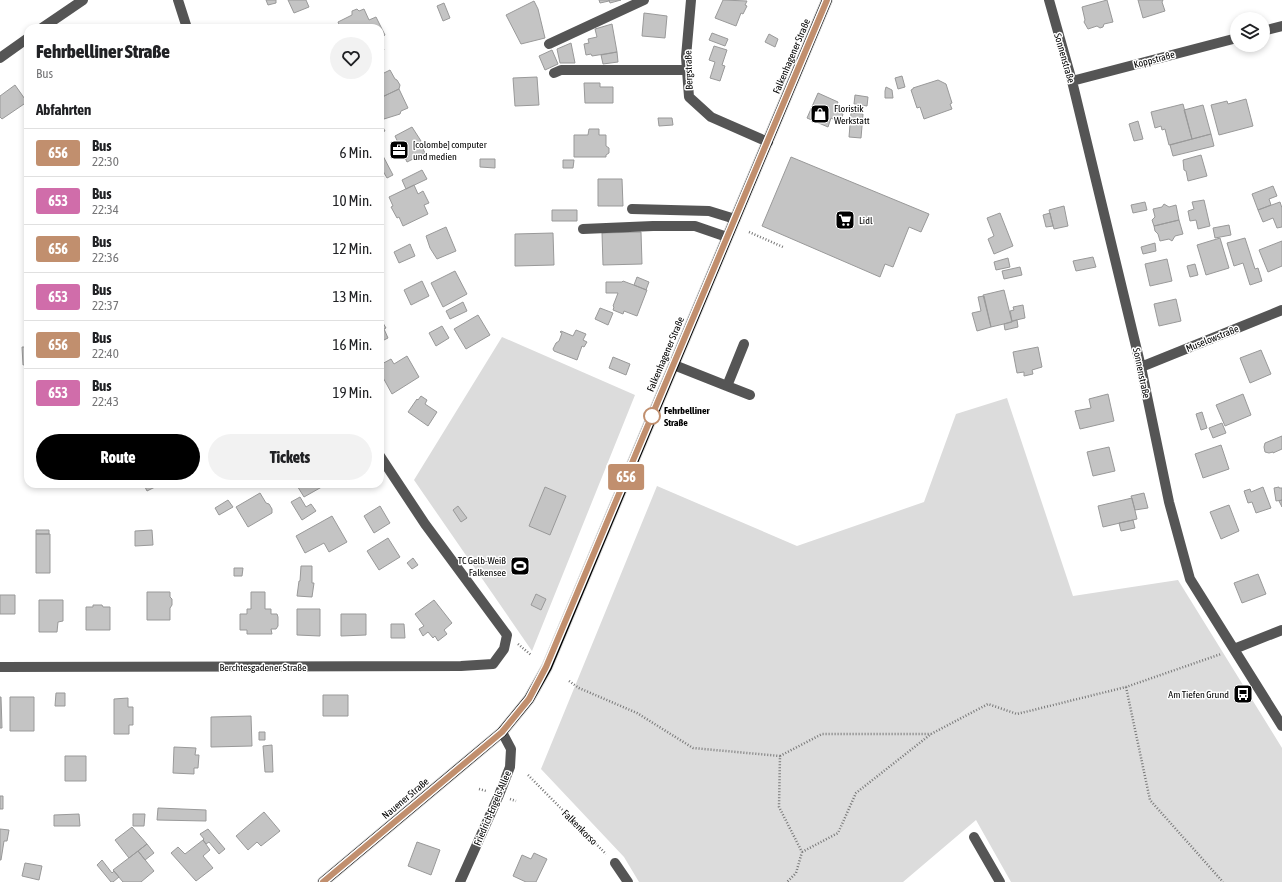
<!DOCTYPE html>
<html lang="de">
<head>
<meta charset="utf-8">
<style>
	:root { --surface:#fff; --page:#f2f2f2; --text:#202124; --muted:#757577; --line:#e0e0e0; --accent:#000 }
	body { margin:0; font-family:"Asap Condensed",sans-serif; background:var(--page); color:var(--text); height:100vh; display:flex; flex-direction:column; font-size:15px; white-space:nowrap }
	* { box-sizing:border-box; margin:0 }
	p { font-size:13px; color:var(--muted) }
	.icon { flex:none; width:22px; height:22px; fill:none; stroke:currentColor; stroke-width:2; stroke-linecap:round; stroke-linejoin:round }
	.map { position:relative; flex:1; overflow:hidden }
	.side { position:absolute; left:24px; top:24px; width:360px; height:464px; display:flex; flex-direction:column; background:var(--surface); border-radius:12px; box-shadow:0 2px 6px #0003 }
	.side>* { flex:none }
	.badge { padding:0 8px; border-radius:3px; font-size:14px; line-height:26px }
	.controls { position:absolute; left:1230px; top:12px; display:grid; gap:8px }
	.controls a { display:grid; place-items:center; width:40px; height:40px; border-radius:50%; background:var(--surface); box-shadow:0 2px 6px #0003; font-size:20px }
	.map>.badge { position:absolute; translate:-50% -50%; box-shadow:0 0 0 2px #fff }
	h2 { padding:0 12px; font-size:15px; line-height:36px }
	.round { display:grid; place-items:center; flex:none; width:42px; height:42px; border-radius:21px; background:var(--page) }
	.headline { display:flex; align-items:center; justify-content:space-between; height:68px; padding:0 12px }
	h1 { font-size:19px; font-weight:800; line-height:30px }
	.primary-button { display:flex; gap:8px; margin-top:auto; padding:8px 12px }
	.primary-button a { flex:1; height:46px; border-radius:24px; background:var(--accent); color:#fff; font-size:16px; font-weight:800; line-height:46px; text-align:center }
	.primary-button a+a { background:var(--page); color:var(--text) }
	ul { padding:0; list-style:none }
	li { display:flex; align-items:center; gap:12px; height:48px; padding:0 12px; border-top:1px solid var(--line) }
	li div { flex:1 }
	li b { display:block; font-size:15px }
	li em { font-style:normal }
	li .badge { min-width:44px; font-weight:700; text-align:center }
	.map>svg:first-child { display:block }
</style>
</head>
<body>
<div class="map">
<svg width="1282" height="882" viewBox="0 0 1282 882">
	<rect width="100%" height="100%" fill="#fff"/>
	<path fill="#dcdcdc" d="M502,337l133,58 -103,256 -118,-171z
		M1007,398l66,198 105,-16 104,168v134h-271l-35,-62 -73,62h-264l-15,-25 -83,-88 116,-283 140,60 127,-44 32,-88z"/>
	<path fill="#c4c4c4" stroke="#999" d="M266,0h10v3l-8,2z
		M288,0h18l3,7 -15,6z
		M599,0h10v1l-9,2z
		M609,0h12l-11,3z
		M723,0l24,1 -2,4 2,1 -4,8 -2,-1 -5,13 -21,-8z
		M1107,0l6,22 -9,2 -1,3 -3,1 -3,-2 -9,3 -4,-7 1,-2 -3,-13z
		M1138,0h25l-1,2 3,9 -22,7z
		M534,1l4,8 7,29 -24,6 -15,-29z
		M444,3l6,15 -7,3 -6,-15z
		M357,9l2,2 5,-2 5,11 7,-3 9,18 -5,3v-10h-43l3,-1 -2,-5 14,-7v-4z
		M644,13l23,3 -2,22 -23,-2z
		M612,24l5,28 -25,4 -1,-2 -5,1 -2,-11 5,-1 -1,-4 9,-2 -2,-8z
		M712,33l16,6 -3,7 -16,-6z
		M769,34l9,5 -3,8 -10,-5z
		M380,42l4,8 -4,2z
		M571,43l4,20h-15l-3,-14z
		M714,46l13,4 -5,15 3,1 -5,15 -10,-3 5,-16 -6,-2z
		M552,50l6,14 -13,6 -6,-14z
		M617,52l1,10 -15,2 -2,-9z
		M390,70l5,9 2,1 3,5 -1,4 -19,9v-23z
		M902,76l3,11 -7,2 -3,-11z
		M537,77l2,28 -24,1 -2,-28z
		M938,80l8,4 6,19 -2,1 2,5 -28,10 -4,-12 -3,1 -6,-18 2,-1v-1z
		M584,83h16v4h13v16h-28z
		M15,85l12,17 -25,17 -2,-2v-21z
		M886,87l6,3 1,8h-8v-7z
		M399,89l9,19 -7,3 -1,3 -16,5 -4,-9v-12z
		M818,93l20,9 -3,8 8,4 -3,8 -9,-4 -3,9 -21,-9z
		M855,95l13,2 -1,9 -13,-2z
		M1246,99l7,27 -34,9 -8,-30 16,-4 1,3z
		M1183,104l9,35 -23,6 -4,-16 -3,1 -1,-4 -6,2 -4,-16z
		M1203,105l8,29 -19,5 -8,-29z
		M851,113l12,1 -2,24 -12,-1z
		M658,118h14l1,7 -14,1z
		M1138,121l5,18 -9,2 -5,-17z
		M380,122l5,9 -5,2z
		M412,127l9,14 -1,2 5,10 -18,9 -12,-26z
		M589,129h10v6h7v11l3,2v5l-3,2v2h-32v-22h14z
		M1211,134l3,12 -41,10 -3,-11z
		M382,154l11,21 -6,3 -7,-12v-11z
		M1201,155l6,21 -19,5 -2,-10 -2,-1 -1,-10z
		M791,157l138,57 -8,18 -12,-5 -16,40 -8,-3 -5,13 -118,-51z
		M480,159h15v9l-15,-1z
		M563,160h11l-1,8h-10z
		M422,170l5,9 -21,10 -4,-9z
		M598,179h24l1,27h-25z
		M414,185l4,9 5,-3 6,12 -5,2 4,9 -25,12 -4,-9 -2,1 -6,-11 2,-1 -4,-9z
		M1273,186l4,10 -8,3 2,6 -13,5 -6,-16z
		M1204,200l6,26 -12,3 -2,-9 -6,1 -2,-10 6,-2 -2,-7z
		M1145,202l2,8 -14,3 -2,-8z
		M1280,202l2,6v19l-5,1 -4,-10 -10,4 -5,-12z
		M1164,204l5,3 7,-2 3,15 -25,6 -2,-6 3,-3 -2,-8 9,-2z
		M1064,206l4,20 -14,3 -5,-19z
		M552,210h25v11h-25z
		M1000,213l13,33 -19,8 -6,-15 6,-3 -7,-18z
		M1050,213l3,13 -7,1 -3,-12z
		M1179,220l4,14 -8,2 -3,5 -3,-2 -9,2 -2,-7 -3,-3 -1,-5z
		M1229,225l2,10 -16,3 -2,-10z
		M446,227l10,24 -19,8 -7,-11 -4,-12z
		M641,232l1,32 -39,1 -1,-32z
		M553,233l1,32 -39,1v-32z
		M1220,238l9,30 -23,7 -9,-30z
		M1245,238l10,31 3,-1 4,13 -12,4 -7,-22 -9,3 -7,-23z
		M1282,241v25l-14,6 -9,-22z
		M1155,243l1,8 -13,3 -2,-7z
		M410,244l5,12 -16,7 -5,-11z
		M1093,257l3,10 -20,4 -3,-10z
		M1008,258l2,9 -14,3 -2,-8z
		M1167,259l5,22 -22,5 -5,-22z
		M1195,264l3,11 -8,2 -3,-11z
		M1020,267l2,8 -18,4 -2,-8z
		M455,271l12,23 -24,13 -12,-24z
		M637,277l12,5 -3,8 -12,-5z
		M422,281l7,15 -18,9 -7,-15z
		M623,281l24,9 -10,26 -13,-5 -1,3 -10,-4 1,-3 -1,-1 5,-13h-12v-11h16z
		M1004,290l8,32 -21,5 -8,-32z
		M984,296l7,31 -14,4 -5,-18 9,-2 -3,-14z
		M1176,299l5,22 -22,5 -5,-22z
		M463,302l4,9 -17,8 -4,-8z
		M1023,305l2,13 -13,3 -2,-10 4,-1 -1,-3z
		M600,308l13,5 -5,12 -13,-6z
		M478,315l12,20 -24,14 -12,-20z
		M380,318l6,10 -2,1 4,9 -8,4z
		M1017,320l1,7 -13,3 -1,-6z
		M442,326l7,12 -13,8 -7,-13z
		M576,330l10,4 -3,6 4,2 -3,5 -2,-1 -5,14 -23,-9 -1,-2 3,-6 3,-2 3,-8 -2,-1 1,-1 12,5z
		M22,347h6v17l-5,1z
		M1038,347l4,20 -10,3 1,4 -9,2v-4l-7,1 -4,-21z
		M1261,350l10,24 -21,9 -10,-25z
		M407,356l12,21 -27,17 -12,-22v-7l11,-6 3,5z
		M613,357l17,7 -4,11 -17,-7z
		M1108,394l6,27 -34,8 -5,-18 16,-3 -2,-9z
		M1243,394l8,21 -26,11 -9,-21z
		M421,396l6,4 -2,4 12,8 -9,14 -20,-14 9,-13 1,1z
		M1202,412l5,16 -6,2 -5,-16z
		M1222,423l4,10 -13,5 -4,-10z
		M1282,436v13l-9,4v-1l-4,1 -4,-1 -1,-5 1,-4z
		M1221,445l8,24 -26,9 -8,-24z
		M1109,447l6,24 -22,5 -6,-24z
		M147,484h6l2,3 -8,4 -3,-6z
		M296,484h31l-23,13z
		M545,487l21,9 -16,39 -21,-9z
		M1263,487l8,21 -15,5 -4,-11 -4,1 -4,-12 6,-2 1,3z
		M1279,487v1h3v12l-6,1 -2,-13z
		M260,493l6,10 3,1 3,5v4l-24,14 -12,-20z
		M1144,493l4,15 -13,2 -4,-14z
		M300,497l6,10 5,-3 5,7 -14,9 -11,-18z
		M1132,498l5,21 -34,8 -5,-21z
		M228,500l5,7 -14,8 -4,-7z
		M1282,500v7l-3,-6z
		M1229,505l10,26 -18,8 -11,-27z
		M380,506l10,17 -16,10 -10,-17z
		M458,506l9,12 -6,4 -8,-12z
		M332,516l15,26 -18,10 -5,-9 -19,10 -9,-17z
		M1133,520l2,8 -14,3 -2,-8z
		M36,530h13v4h-13z
		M152,530l1,15 -18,1v-15z
		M36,534h14v39h-14z
		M388,538l12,19 -21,13 -12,-19z
		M413,558l5,7 -6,4 -5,-6z
		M301,566h11v17h2l-2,14 -15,-1 2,-15h1z
		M234,568h9l-1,8h-8z
		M1258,574l8,20 -24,9 -8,-20z
		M147,592h23v5l2,2v6l-2,3v12h-23z
		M251,592h14v17h6v5h6l1,3v9l-2,3h-5l1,5h-25v-4h-7v-16h7v-5h4z
		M536,594l10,5 -5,11 -10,-5z
		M0,595h15v19h-15z
		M39,600h24v21l-5,1 -1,10h-18z
		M434,600l18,23 -8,7 3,4 -9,7 -3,-5 -2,2 -5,-6 -5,4 -4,-7 5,-3 -9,-12z
		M93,605h9l1,2h7v23h-24v-23h7z
		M297,609h23v27l-23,-1z
		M341,614h25v21l-25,1z
		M391,624h13l1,14h-14z
		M56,693h9v13h-10z
		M323,695h25v21h-25z
		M0,697h1l1,31h-2z
		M10,697h24v34h-24z
		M128,698v9h5v18h-4v9h-15v-35z
		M251,716l1,30 -41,1v-30z
		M259,732h6v8h-6z
		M272,745l1,27h-8l-2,-26z
		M174,747l22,1 -1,7h4l-1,13h-4v6l-21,-1z
		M65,756h21v25h-21z
		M0,796h3v13h-3z
		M158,808l48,2v11l-49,-1z
		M264,812l16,19 -19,15 -4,-4 -9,8 -12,-14z
		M79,814l1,12h-26v-11z
		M133,814h12l-1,12h-11z
		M132,827l15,17 -18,14 -14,-18z
		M0,829l9,1 -2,11h-3l-3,19h-1z
		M208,829l17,20 -6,5 -10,-12 -3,2 -3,-4 1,-1 -4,-5z
		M203,840l7,10 -7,6 10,12 -17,13 -25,-28 7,-6 7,7z
		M417,842l23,8 -9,25 -23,-9z
		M147,844l7,9 -9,7 -7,-9z
		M138,851l16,20 -13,11h-18l-10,-12z
		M534,853l13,6 -11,23h-10l-13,-6 9,-21 9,4z
		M102,860l10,13 2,-2 5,6 -6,5h-2l-14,-17z
		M25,863l17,3 -3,14 -17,-4z"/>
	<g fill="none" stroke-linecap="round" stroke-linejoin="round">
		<defs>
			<path id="major" d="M323,882l179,-150 27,-33 18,-32 280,-667"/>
		</defs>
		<use href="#major" stroke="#dbdbdb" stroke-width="12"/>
		<path stroke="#777" stroke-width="2.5" stroke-dasharray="1 2" stroke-linecap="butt" d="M749,232l34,15
			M518,644l13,11
			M569,681l10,7 58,25 56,35 87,8 -1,51 23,45 -6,21 -9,9
			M1126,687l24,113 73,82
			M780,756l42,-22h109
			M528,775l78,79
			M479,789l7,2
			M510,799l6,2
			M802,852l36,-19 18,-40 75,-59 57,-30 29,10 109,-27 95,-33"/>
		<path stroke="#555" stroke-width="10" d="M178,0l9,28
			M691,0l-5,57 3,40 22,20 57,25
			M1049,0l23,81 69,286 28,135 21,77 92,147
			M42,28l41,-28
			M1263,31l19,-5
			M549,44l95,-44
			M0,58l28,-20
			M554,73l7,-3h125
			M1072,81l165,-43
			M632,209l77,2 26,8
			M583,229l70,-3h42l32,11
			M674,365l53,21 17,-42
			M1141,367l141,-57
			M727,386l23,9
			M1234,649l48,-19
			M0,667l461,-1 32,-2 11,-15 3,-14 -82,-111 -45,-68
			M974,837l26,45
			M615,863l13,19
			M460,882l39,-87 11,-28 1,-18 -9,-17"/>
		<use href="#major" stroke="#000" stroke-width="10"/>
	</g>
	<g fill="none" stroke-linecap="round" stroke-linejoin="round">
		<defs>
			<path id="line" d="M323,882l179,-150 27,-33 17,-32 281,-667"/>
		</defs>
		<use href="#line" stroke="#fff" stroke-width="9"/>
		<use href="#line" stroke="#c18f6e" stroke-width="6"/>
	</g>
	<defs>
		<symbol id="shop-square" viewBox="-11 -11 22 22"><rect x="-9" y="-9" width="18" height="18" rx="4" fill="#000" stroke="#fff"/><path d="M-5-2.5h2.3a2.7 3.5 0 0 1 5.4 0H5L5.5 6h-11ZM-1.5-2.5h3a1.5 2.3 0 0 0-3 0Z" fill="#fff"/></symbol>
		<symbol id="office-square" viewBox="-11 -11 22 22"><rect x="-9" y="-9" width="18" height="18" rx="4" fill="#000" stroke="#fff"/><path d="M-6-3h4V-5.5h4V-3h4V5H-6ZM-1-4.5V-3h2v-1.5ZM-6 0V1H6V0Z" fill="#fff"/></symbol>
		<symbol id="supermarket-square" viewBox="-11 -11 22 22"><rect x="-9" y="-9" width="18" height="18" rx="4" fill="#000" stroke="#fff"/><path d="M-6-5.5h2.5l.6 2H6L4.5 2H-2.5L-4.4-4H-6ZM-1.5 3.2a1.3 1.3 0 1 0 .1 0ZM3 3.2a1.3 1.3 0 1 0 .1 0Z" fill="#fff"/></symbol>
		<symbol id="stadium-square" viewBox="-11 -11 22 22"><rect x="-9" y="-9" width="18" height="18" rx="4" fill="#000" stroke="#fff"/><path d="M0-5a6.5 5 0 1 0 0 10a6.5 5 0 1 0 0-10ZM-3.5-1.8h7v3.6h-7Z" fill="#fff"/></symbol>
		<symbol id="bus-square" viewBox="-11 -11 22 22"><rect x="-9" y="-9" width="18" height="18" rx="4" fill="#000" stroke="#fff"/><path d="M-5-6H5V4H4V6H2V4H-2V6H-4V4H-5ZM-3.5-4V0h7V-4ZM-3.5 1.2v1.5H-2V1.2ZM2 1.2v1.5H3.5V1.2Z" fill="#fff"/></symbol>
	</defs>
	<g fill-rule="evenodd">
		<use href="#shop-square" x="809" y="103" width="22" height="22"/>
		<use href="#office-square" x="388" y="139" width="22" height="22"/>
		<use href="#supermarket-square" x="834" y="209" width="22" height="22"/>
		<use href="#stadium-square" x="509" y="555" width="22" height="22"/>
		<use href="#bus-square" x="1232" y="683" width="22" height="22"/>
	</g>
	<circle fill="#fff" stroke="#c18f6e" stroke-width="2" cx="652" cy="416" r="8"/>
	<g text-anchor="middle" stroke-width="3" stroke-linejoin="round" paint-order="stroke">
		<g font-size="10" fill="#000" stroke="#fff">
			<text transform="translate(791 56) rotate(-67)" y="4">Falkenhagener Straße</text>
			<text transform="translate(1065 58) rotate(74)" y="4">Sonnenstraße</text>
			<text transform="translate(1154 59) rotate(-15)" y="4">Koppstraße</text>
			<text transform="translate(688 70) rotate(-92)" y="4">Bergstraße</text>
			<text transform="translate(1212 338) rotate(-22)" y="4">Muselowstraße</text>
			<text transform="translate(665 354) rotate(-67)" y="4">Falkenhagener Straße</text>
			<text transform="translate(1142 373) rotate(78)" y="4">Sonnenstraße</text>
			<text x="263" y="671">Berchtesgadener Straße</text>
			<text transform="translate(405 798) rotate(-40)" y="4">Nauener Straße</text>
			<text transform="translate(492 808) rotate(-67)" y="4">Friedrich-Engels-Allee</text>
			<text transform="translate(580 827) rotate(45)" y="4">Falkenkorso</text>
		</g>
		<g font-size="10" fill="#000" stroke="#fff" text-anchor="start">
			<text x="834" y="112">Floristik<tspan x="834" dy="12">Werkstatt</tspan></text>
			<text x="413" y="148">[colombe] computer<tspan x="413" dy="12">und medien</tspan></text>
			<text x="859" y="224">Lidl</text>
			<text x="506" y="564" text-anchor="end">TC Gelb-Weiß<tspan x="506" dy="12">Falkensee</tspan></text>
			<text x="1229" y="698" text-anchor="end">Am Tiefen Grund</text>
		</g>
		<g font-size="10" font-weight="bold" fill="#000" stroke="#fff" text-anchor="start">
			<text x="664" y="414">Fehrbelliner<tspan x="664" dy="12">Straße</tspan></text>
		</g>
	</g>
</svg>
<div class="controls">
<a><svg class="icon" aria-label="layers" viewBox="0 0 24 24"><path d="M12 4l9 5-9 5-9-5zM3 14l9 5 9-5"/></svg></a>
</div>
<b class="badge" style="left:626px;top:477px;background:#c18f6e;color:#fff">656</b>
<section class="side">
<div class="headline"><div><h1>Fehrbelliner Straße</h1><p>Bus</p></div><a class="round"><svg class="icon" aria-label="heart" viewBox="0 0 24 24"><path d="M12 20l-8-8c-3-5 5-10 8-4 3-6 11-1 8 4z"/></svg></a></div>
<h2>Abfahrten</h2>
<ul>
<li><span class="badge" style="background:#c18f6e;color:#fff">656</span><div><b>Bus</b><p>22:30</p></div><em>6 Min.</em></li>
<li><span class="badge" style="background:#d06daa;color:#fff">653</span><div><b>Bus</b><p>22:34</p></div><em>10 Min.</em></li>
<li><span class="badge" style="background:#c18f6e;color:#fff">656</span><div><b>Bus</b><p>22:36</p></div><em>12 Min.</em></li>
<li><span class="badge" style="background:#d06daa;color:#fff">653</span><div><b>Bus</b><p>22:37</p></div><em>13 Min.</em></li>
<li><span class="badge" style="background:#c18f6e;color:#fff">656</span><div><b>Bus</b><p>22:40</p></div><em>16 Min.</em></li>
<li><span class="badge" style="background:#d06daa;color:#fff">653</span><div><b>Bus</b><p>22:43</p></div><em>19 Min.</em></li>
</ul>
<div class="primary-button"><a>Route</a><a>Tickets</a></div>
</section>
</div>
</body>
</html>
